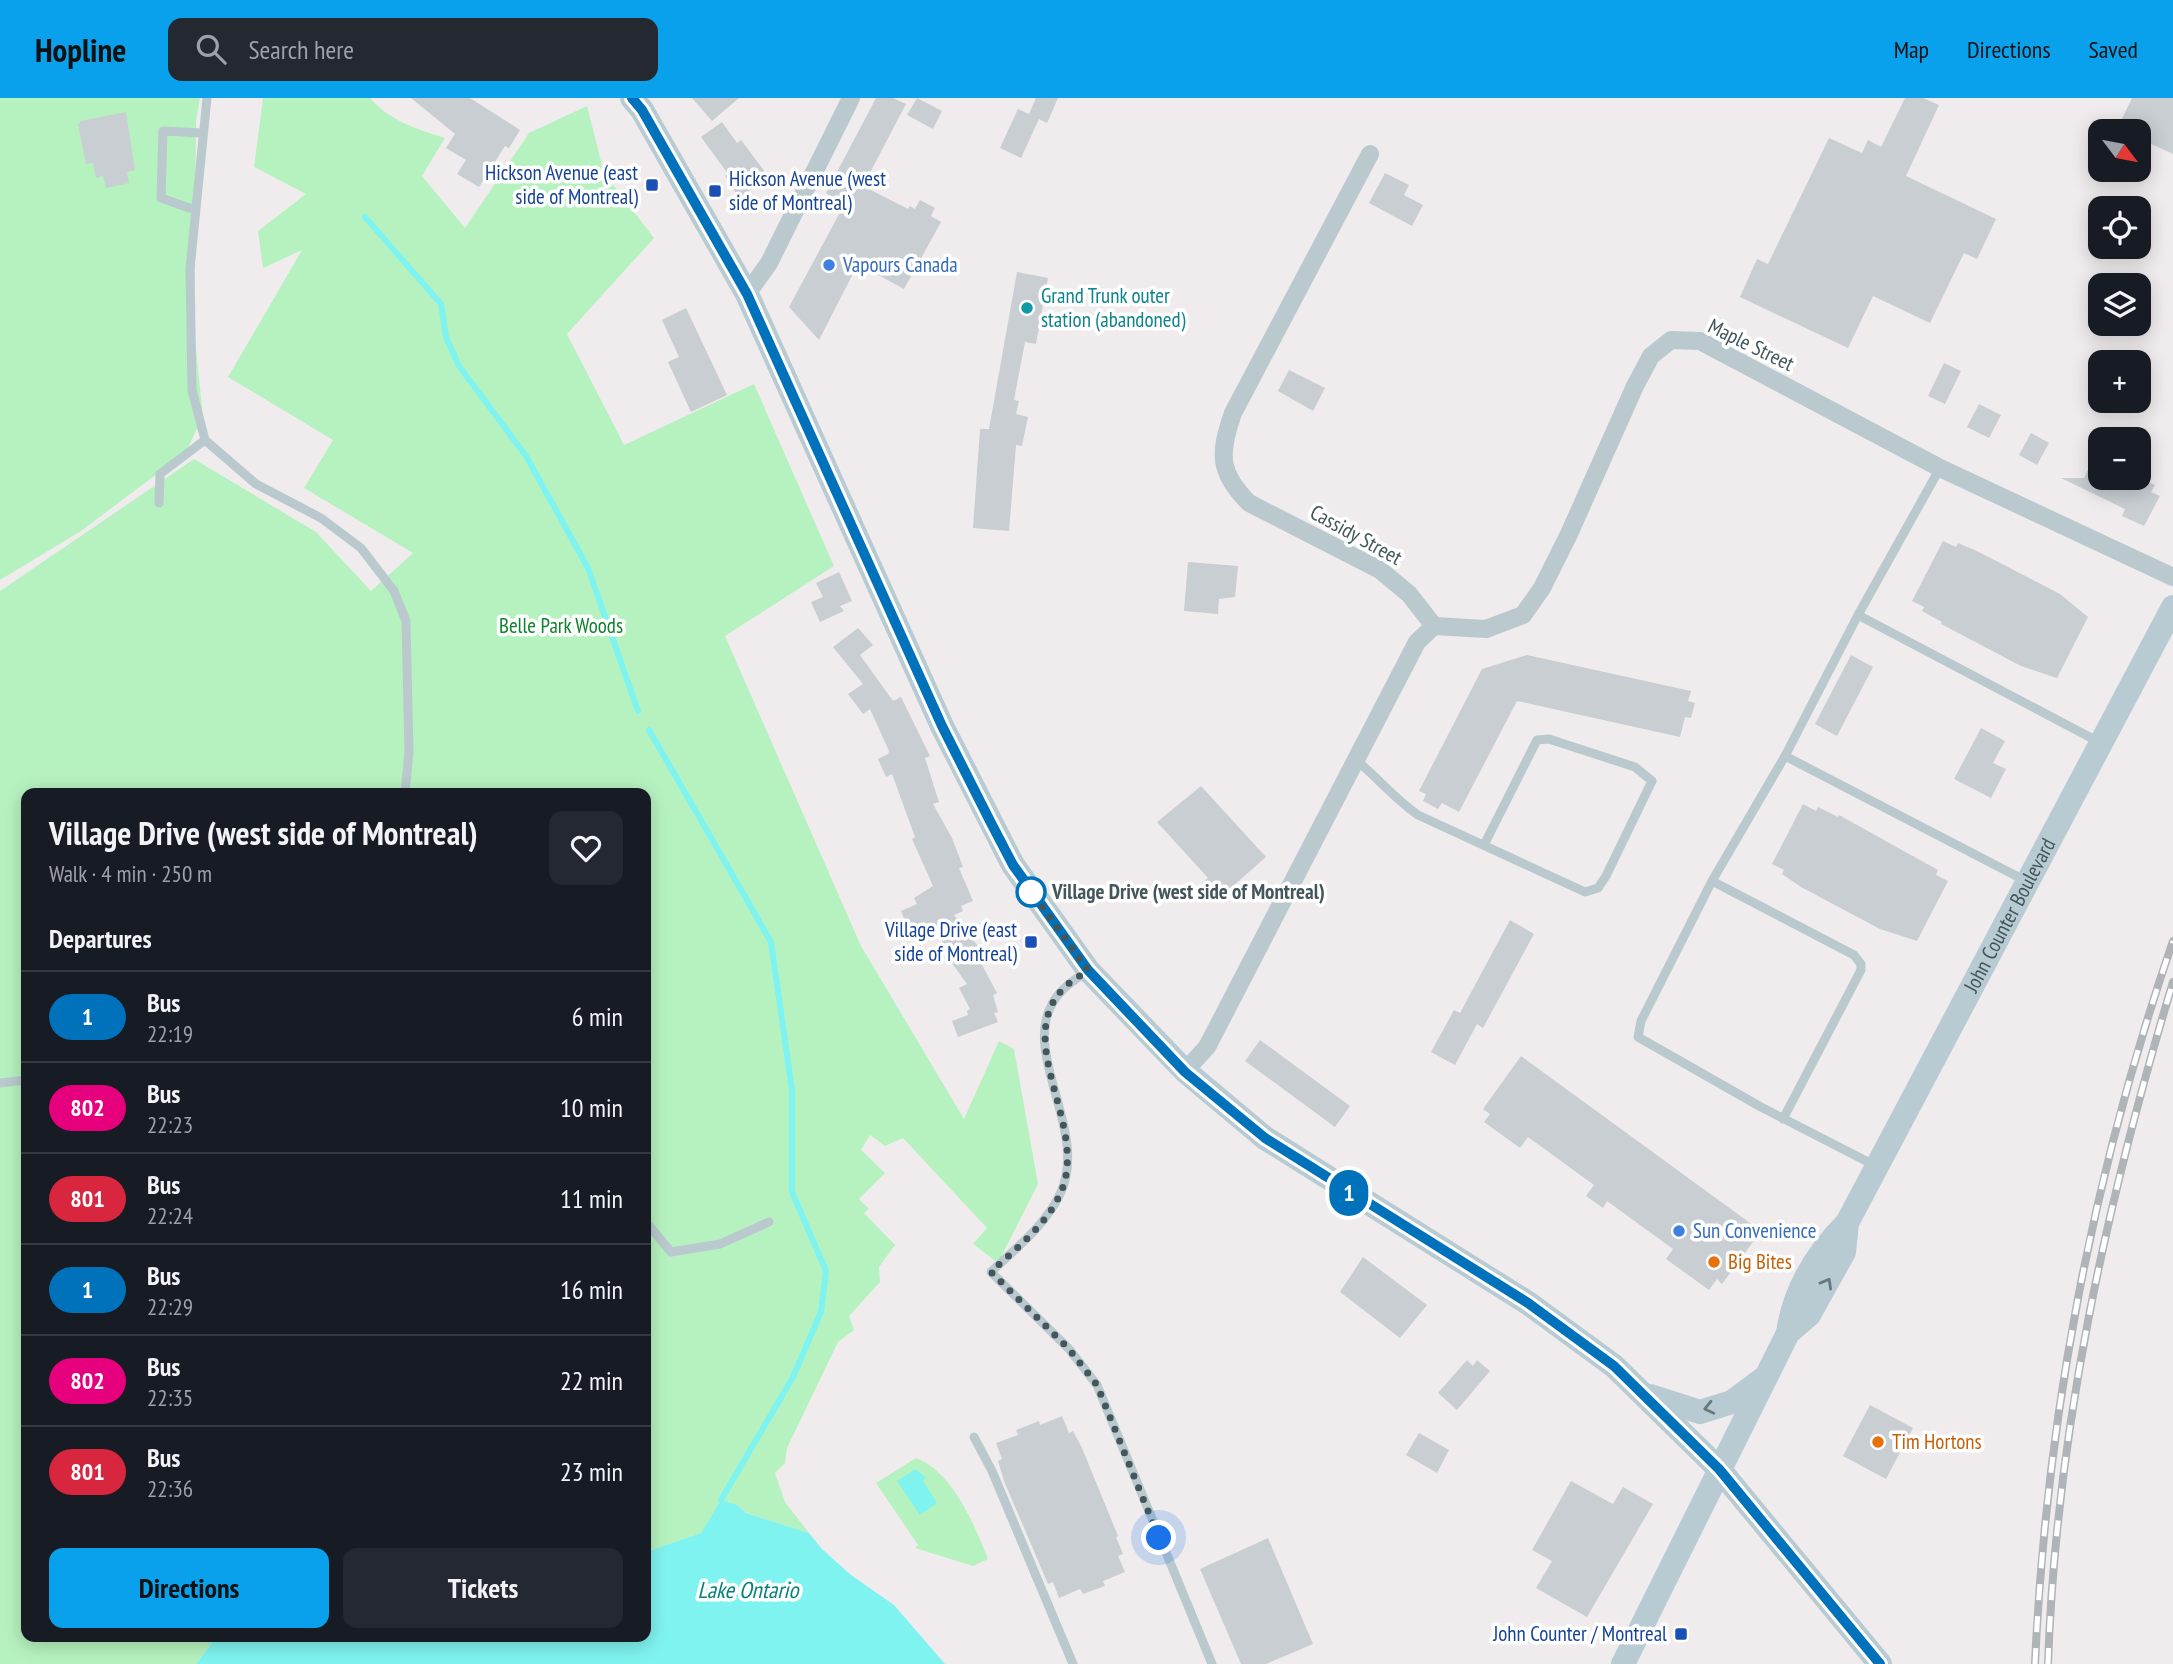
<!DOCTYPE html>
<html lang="en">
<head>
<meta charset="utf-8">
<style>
	:root { --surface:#171b24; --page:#242831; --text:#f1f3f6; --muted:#9ea1a6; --line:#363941; --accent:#0aa1ec }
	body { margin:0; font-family:"PT Sans Narrow",sans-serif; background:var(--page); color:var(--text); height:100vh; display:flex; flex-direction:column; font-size:26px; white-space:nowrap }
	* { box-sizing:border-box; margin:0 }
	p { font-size:23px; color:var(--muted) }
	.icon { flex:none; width:38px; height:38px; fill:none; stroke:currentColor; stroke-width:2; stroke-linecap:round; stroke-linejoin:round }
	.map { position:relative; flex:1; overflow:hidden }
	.panel { position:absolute; left:21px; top:690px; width:630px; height:854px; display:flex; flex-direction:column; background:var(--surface); border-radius:14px; box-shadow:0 4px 18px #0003 }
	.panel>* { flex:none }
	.badge { padding:0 14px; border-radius:23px; font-size:24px; line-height:46px }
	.needle { width:46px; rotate:122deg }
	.buttons { position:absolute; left:2088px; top:21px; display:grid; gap:14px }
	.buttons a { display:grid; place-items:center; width:63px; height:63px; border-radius:14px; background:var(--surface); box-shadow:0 4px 18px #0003; font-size:35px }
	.you { position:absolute; width:35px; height:35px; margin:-18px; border:5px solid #fff; border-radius:50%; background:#1a73e8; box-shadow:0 0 0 10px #1a73e833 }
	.map>.badge { position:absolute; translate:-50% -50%; box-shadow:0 0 0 4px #fff }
	h2 { padding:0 28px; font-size:26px; line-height:63px }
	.round { display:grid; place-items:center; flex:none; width:74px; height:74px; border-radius:14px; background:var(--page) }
	.headline { display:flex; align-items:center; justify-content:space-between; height:119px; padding:0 28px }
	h1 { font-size:33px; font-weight:700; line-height:52px }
	.cta { display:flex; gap:14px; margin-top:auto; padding:14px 28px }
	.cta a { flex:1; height:80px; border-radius:14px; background:var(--accent); color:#111; font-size:28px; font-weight:700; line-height:80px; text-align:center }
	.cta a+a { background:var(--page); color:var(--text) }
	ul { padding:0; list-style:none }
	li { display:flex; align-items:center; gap:21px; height:91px; padding:0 28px; border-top:2px solid var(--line) }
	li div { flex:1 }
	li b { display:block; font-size:26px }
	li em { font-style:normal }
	li .badge { min-width:77px; font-weight:700; text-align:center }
	header { display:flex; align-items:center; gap:42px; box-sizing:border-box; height:98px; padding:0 35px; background:var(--accent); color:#111 }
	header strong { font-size:33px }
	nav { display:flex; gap:38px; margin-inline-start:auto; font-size:24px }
	.search { width:490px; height:63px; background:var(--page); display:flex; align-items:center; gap:18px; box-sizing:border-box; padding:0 24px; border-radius:14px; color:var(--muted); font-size:26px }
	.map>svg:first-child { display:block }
</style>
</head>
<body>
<header>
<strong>Hopline</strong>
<div class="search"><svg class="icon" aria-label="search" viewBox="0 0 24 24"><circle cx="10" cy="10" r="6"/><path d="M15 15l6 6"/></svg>Search here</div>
<nav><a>Map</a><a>Directions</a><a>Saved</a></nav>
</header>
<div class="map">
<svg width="2173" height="1566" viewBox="0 0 2173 1566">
	<rect width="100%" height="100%" fill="#f0eced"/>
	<path fill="#b6f2bf" d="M0,0h200l-4,23 -2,210 9,85 -17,36 -105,79 -81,49z
		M263,0h107c20,23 47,31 75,40l-23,38 43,52 64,-95 58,-27 17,67 50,65 -87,96 57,111 130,-61 80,182 -109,70 136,310 103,173 35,-78 15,8 24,135 -40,79 -25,-19 14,-16 -84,-90 -18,8 -15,-11 -9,15 24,23 -26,26 10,10 -5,4 31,32 -16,22 1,15 -31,34 5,14 -16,12 -51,106 -2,15 -10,10 10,29 24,31 -63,-20 -9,-8 -36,28 -55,19v-759h-620v843h191l-21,28h-196v-1073l194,-132 122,73 55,59 42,-38 -109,-65 29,-48 -105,-63 74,-127 -39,18 -5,-37 48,-37 -52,-27z
		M916,1360c37,14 58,66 72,101l-15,7 -58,-18 3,-3 -42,-62z"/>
	<path fill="#7ff3f0" d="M916,1371l10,9 -3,3 14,22 -17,12 -23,-34z
		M721,1402l16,5 9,8 63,20 13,16 29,26 43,30 51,59h-749l21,-28h429v-84l55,-19z"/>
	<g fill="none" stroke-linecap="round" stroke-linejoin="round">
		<path stroke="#7ff3f0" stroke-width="6" d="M365,119l76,87 5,33 13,29 67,90 62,112 50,143
			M649,632l122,212 21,148v102l34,79 -5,41 -28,65 -72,123"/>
	</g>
	<path fill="#c8ced2" d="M411,0h59l50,32 -11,18 -4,-2 -26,41 -22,-13 9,-14 -20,-12 9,-14z
		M692,0h47l-27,23z
		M876,0h17l13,6 -43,82 45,23 2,-3 5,3 5,-9 15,8 -4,8 10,6 -37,67 -46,-25 -39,76 -30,-33 55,-102 -18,-12z
		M917,0l25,13 -9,18 -26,-14z
		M1036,0h22l-11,25 -8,-4 -18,39 -21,-10 18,-39 11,5z
		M1905,0h18l16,7 -33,71 90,43 -19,40 -13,-6 -34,70 -57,-27 -25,52 -108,-51 17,-38 11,5 61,-126 33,15 6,-13 13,7z
		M2132,0h41v56l-35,-16v-7h-22z
		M126,14l9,58 -8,2 2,11 -23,5 -3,-12 -7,2 -3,-15 -7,1 -8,-39 3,-4z
		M722,24l15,21 4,-3 28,37 -30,21 -14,-22 3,-2 -27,-37z
		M1385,75l24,12 -5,10 19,10 -11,21 -43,-23z
		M1017,174l31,6 -12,66 -11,-2 -11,58 5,1 -3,13 12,3 -6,29 -6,-1 -7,86 -36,-3 7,-99h9z
		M686,210l41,87 -36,17 -23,-50 11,-5 -17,-37z
		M1944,265l17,8 -16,33 -17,-8z
		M1289,272l36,18 -12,23 -35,-20z
		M1979,306l22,11 -12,23 -22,-11z
		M2031,335l18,10 -12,22 -18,-10z
		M2100,346v34h40l15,7 -4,7 9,4 -16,30 -22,-10 3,-7 -64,-31h23z
		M1943,443l13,6 2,-4 21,9 81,42 28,23 -31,61 -36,-12 -80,-42 1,-2 -20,-11 2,-4 -12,-6z
		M1188,464l50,4 -3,31 -16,2 -1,15 -34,-3z
		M839,474l13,29 -12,5 4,5 -24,11 -9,-20 12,-5 -7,-14z
		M858,530l15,17 -13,10 33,46 8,-4 29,59 -5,2 14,44 -6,2 19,34 11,29 -4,1 14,33 -12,5 2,5 -9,4 33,43 -6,5 16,30 -4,2 5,17 -4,1 4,9 -40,15 -6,-16 16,-6 -1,-4 3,-2 -11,-21 8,-4 -16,-22 -15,-35 -24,10 -11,-26 16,-7 -3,-6 19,-12 -21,-47 3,-2 -23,-63 -6,3 -8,-18 10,-5 1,-3 -19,-42 -7,5 -15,-20 15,-10 -30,-37z
		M1527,557l164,36 -3,10 7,2 -4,15 -6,-1 -5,20 -163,-36 -58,111 -17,-9 -4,6 -15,-8 3,-7 -7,-3 63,-122z
		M1851,557l22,12 -36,69 -22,-12z
		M1981,630l24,13 -12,22 13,6 -15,29 -37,-19z
		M1201,688l65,71 -50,44 -15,-17 7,-6 -51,-56z
		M1803,706l13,7 2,-4 20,10 1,-2 99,55 -2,5 12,6 -31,60 -37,-12 -79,-42 -19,-13 2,-4 -12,-6z
		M1510,822l24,14 -51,94 -6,-4 -22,41 -24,-13 23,-42 6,3z
		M1260,942l90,66 -15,21 -90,-66z
		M1521,958l240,175 -39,53 -5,-5 -8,11 -43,-31 7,-10 -66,-48 -4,7 -17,-12 8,-11 -66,-48 -8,11 -36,-26 6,-8 -7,-5z
		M1363,1159l64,48 -27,33 -60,-46z
		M1467,1262l6,6 4,-6 13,11 -33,39 -19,-17z
		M1870,1307l43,23 -27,51 -43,-23z
		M1062,1318l7,17 4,-2 9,17 36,88 -2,1 7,17 -5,2 7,16 -22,9 2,5 -22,8 -3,-5 -21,9 -6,-16 -5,2 -44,-103 -6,-20 4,-2 -6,-16 22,-8 -2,-5 23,-9 1,4z
		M1419,1335l30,17 -12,23 -31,-18z
		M1571,1383l42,23 10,-17 30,17 -66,113 -51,-29 16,-27 -20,-11z
		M1268,1440l45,106 -47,20h-25l-41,-95z"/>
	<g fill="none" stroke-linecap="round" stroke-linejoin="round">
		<path stroke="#b9c9cd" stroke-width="9" d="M207,0l-17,171 2,121 13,50 51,44 65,34 40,30 33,43 12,30 3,131 -4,41
			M195,112l-34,-12 2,-67 39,2
			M159,405l1,-29 45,-34
			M1858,517l82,-147
			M1785,658l73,-141 241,127
			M1356,662c22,18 39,39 62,55l167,77 13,-4 8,-12 46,-95 -17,-14 -86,-28 -12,1 -53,105
			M1712,783l142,74 7,9v6l-78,149
			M1087,873c-14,10 -27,18 -35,33 -29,52 36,127 9,188 -15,33 -45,56 -70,80l78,77 28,36 115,279
			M0,985l26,-3
			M1874,1067l-113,-58 -123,-70 3,-16 71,-140 73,-125 241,125
			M646,1124l25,30 49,-8 49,-22
			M974,1339l18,34 81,193"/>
		<path stroke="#b9c9cd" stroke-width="18" d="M747,196l22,-31 82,-165
			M1434,528l52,3 37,-14 19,-27 27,-54 66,-148 16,-30 20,-16 29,1 240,127 233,109
			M1185,973l22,-24 210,-405 17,-16 -25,-32 -29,-24 -131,-67c-31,-31 -30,-50 -16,-90l137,-259"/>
		<g stroke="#b8cbd3" stroke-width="24">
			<path d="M632,0l10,12 105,184 195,432 71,139 75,105 97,101 80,67 263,165 86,63 105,103 161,195"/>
			<path d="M1788,1235l21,-18 35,-63 3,-29"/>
			<path d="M1650,1298l50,16 32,-10 31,-23"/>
			<path id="s1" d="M1623,1566l165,-331c6,-43 28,-79 59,-110l326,-616"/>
		</g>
		<defs>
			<path id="rail" d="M2035,1566c11,-245 58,-491 138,-723
				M2048,1566c8,-232 58,-460 125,-682"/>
		</defs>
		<use href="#rail" stroke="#aeb4b8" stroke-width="8"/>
		<use href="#rail" stroke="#fff" stroke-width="5" stroke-dasharray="16" stroke-linecap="butt"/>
	</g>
	<defs><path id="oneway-chevron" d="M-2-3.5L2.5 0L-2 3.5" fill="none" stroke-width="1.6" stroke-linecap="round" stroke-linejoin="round" transform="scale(1.75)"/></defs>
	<g stroke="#66797f">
		<use href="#oneway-chevron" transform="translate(1827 1185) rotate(-61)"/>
		<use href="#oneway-chevron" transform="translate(1709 1310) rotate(167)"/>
	</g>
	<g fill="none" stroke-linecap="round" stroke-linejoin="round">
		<defs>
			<path id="line" d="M632,0l10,12 105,184 195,432 48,95 23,44 75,105 97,102 80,66 263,165 86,63 105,103 161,195"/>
		</defs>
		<use href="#line" stroke="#fff" stroke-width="16"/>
		<use href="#line" stroke="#0072bc" stroke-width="10"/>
		<path stroke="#43565b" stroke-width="7" stroke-dasharray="0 12.6" d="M1031,794l-5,-8 62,86c-8,6 -19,12 -26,20 -49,54 27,137 -1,202 -14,33 -45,56 -70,80l78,77 28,36 62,153"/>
	</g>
	<g fill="#1a4fb4" stroke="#fff" stroke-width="2.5">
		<rect x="645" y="80" width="14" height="14" rx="3.5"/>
		<rect x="708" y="86" width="14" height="14" rx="3.5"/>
		<rect x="1024" y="837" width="14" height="14" rx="3.5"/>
		<rect x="1674" y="1529" width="14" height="14" rx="3.5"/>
	</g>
	<g fill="#3f7fe0" stroke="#fff" stroke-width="2.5">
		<circle cx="829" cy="167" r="7"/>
		<circle cx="1679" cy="1133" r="7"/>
	</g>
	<circle fill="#0f9aa8" stroke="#fff" stroke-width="2.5" cx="1027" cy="210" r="7"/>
	<circle fill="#fff" stroke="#0072bc" stroke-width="3.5" cx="1031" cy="794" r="14"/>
	<g fill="#e8710a" stroke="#fff" stroke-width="2.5">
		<circle cx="1714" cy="1164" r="7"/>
		<circle cx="1878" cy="1344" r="7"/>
	</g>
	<g text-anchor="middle" stroke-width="7" stroke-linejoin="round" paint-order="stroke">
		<g font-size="21" fill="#164399" stroke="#fff" text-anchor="end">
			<text x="638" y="82">Hickson Avenue (east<tspan x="638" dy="24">side of Montreal)</tspan></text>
			<text x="729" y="88" text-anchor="start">Hickson Avenue (west<tspan x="729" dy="24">side of Montreal)</tspan></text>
			<text x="1017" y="839">Village Drive (east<tspan x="1017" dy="24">side of Montreal)</tspan></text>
			<text x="1667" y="1543">John Counter / Montreal</text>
		</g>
		<g font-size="21" fill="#366cbe" stroke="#fff" text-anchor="start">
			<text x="843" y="174">Vapours Canada</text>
			<text x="1693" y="1140">Sun Convenience</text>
		</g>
		<g font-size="21" fill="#0d838f" stroke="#fff" text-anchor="start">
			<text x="1041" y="205">Grand Trunk outer<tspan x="1041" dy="24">station (abandoned)</tspan></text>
		</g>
		<g font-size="21" fill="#43565b" stroke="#fff">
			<text transform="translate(1751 247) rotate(26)" y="7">Maple Street</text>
			<text transform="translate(1356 437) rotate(29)" y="7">Cassidy Street</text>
			<text dy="7" stroke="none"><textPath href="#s1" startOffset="845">John Counter Boulevard</textPath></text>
		</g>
		<g font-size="21" fill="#0f822d" stroke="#fff">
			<text x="561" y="535">Belle Park Woods</text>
		</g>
		<g font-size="21" font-weight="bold" fill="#43565b" stroke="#fff" text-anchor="start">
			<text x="1052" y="801">Village Drive (west side of Montreal)</text>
		</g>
		<g font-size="21" fill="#c56008" stroke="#fff" text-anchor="start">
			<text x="1728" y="1171">Big Bites</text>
			<text x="1892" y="1351">Tim Hortons</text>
		</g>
		<g font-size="23" font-style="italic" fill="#06817e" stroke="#fff">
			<text x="748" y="1500">Lake Ontario</text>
		</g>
	</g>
</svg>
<div class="buttons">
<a><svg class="needle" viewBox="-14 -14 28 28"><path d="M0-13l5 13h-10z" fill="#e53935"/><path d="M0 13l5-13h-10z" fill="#9ea1a6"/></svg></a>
<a><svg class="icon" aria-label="locate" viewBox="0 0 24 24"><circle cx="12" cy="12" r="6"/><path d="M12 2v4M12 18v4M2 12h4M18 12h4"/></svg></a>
<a><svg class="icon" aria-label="layers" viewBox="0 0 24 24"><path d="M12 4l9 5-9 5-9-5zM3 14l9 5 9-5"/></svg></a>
<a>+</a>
<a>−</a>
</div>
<div class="you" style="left:1159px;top:1440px"></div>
<b class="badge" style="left:1349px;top:1095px;background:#0072bc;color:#fff">1</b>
<section class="panel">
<div class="headline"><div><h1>Village Drive (west side of Montreal)</h1><p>Walk · 4 min · 250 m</p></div><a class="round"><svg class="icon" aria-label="heart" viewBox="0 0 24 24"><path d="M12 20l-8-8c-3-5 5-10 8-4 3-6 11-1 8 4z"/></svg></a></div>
<h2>Departures</h2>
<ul>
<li><span class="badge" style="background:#0072bc;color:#fff">1</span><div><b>Bus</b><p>22:19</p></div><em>6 min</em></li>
<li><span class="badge" style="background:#e6007e;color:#fff">802</span><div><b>Bus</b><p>22:23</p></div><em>10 min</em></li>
<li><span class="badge" style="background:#d7263d;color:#fff">801</span><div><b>Bus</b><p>22:24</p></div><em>11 min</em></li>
<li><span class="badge" style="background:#0072bc;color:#fff">1</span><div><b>Bus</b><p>22:29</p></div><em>16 min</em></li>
<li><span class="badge" style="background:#e6007e;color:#fff">802</span><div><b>Bus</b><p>22:35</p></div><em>22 min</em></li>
<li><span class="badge" style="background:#d7263d;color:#fff">801</span><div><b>Bus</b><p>22:36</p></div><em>23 min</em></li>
</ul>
<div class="cta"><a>Directions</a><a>Tickets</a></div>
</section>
</div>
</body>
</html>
